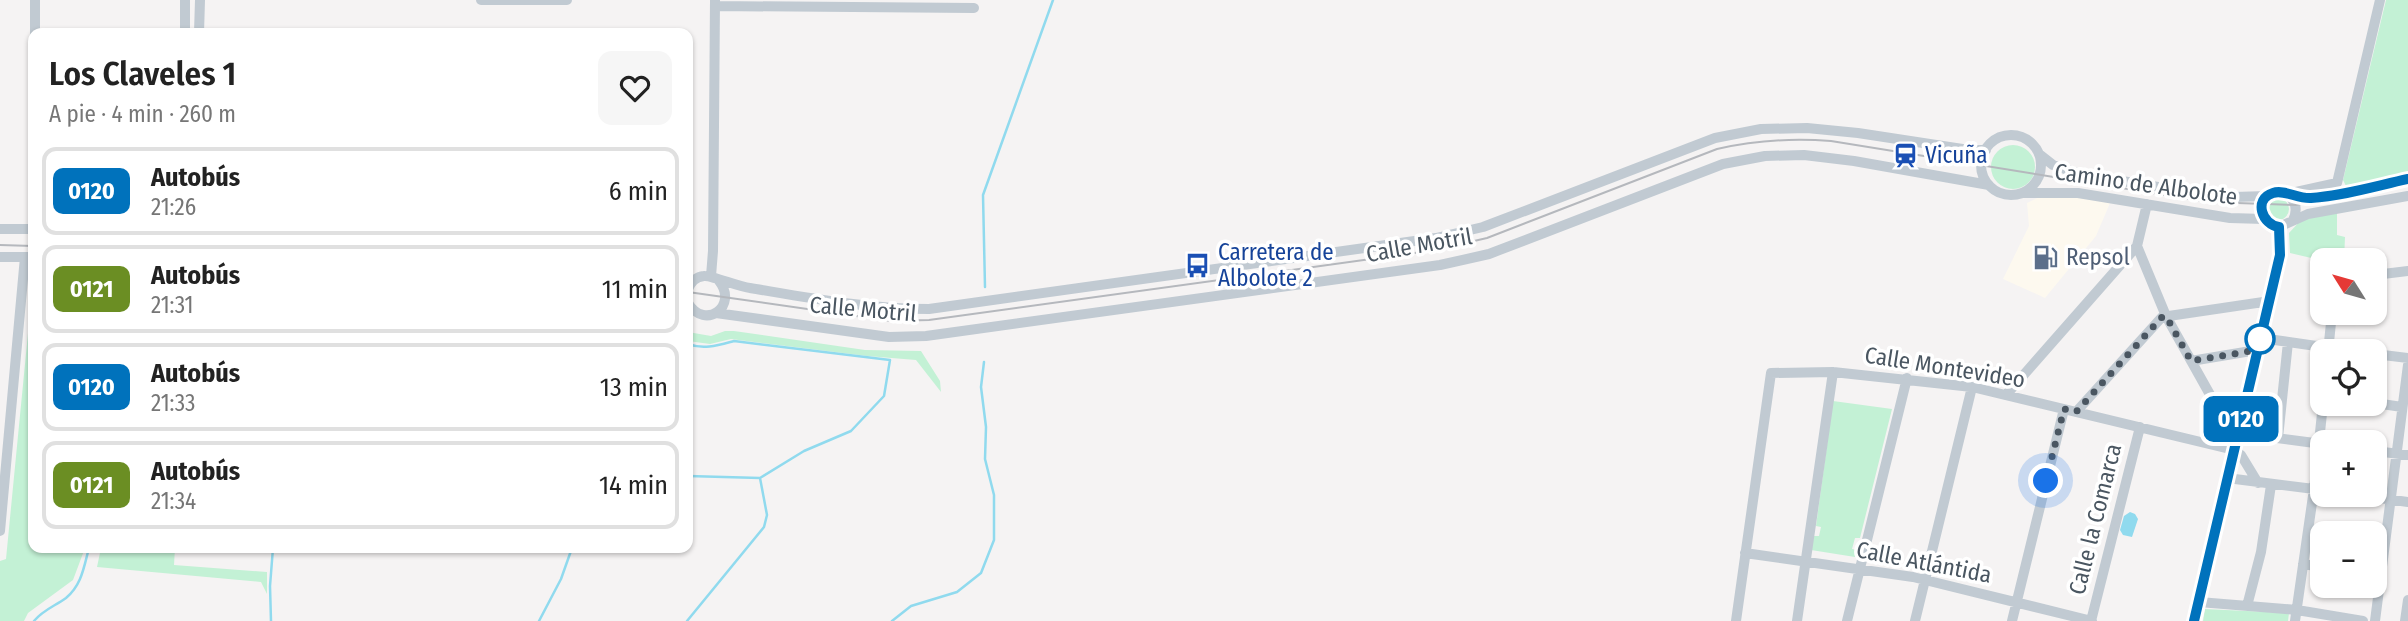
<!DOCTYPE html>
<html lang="es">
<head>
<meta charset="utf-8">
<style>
	:root { --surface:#fff; --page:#f6f6f6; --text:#222; --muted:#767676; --line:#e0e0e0 }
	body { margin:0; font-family:"Fira Sans Condensed",sans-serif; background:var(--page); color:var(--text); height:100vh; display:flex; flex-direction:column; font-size:26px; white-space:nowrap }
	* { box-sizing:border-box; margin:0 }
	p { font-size:23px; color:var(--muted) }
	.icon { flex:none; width:38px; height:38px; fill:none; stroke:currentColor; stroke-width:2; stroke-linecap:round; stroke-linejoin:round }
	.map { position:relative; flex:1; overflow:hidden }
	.panel { position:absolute; left:28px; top:28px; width:665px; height:525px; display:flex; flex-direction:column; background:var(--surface); border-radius:14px; box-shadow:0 2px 5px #0004 }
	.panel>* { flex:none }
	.badge { padding:0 14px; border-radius:10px; font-size:24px; line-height:46px }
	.needle { width:46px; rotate:307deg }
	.fabs { position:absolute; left:2310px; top:248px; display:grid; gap:14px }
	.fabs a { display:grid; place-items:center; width:77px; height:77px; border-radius:14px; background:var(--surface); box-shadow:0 2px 5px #0004; font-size:35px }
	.you { position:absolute; width:35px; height:35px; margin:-18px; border:5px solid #fff; border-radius:50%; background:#1a73e8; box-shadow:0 0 0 10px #1a73e833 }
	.map>.badge { position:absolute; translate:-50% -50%; box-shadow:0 0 0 4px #fff }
	.round { display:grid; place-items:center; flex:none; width:74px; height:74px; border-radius:14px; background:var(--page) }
	.headline { display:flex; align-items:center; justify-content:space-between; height:119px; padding:0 21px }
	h1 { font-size:33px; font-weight:600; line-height:52px }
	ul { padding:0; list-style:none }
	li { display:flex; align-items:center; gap:21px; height:88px; margin:0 14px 10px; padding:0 7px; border:4px solid var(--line); border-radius:14px }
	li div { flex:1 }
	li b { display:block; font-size:26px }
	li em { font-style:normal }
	li .badge { min-width:77px; font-weight:700; text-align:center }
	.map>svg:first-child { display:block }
</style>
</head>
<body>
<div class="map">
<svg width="2408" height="621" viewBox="0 0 2408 621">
	<rect width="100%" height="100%" fill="#f5f3f3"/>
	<path fill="#fdf9ef" d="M2068,196l42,7 -14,33 -51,62 -42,-19 26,-53 -2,-23 12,-6z"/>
	<path fill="#c3f1d5" d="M2386,0h22v174l-61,14 -4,-8z
		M1991 167a22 22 0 1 1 44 0a22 22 0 1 1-44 0Z
		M2267 209a11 11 0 1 1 22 0a11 11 0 1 1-22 0Z
		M2337,213v22l8,2 -1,24h-20l-34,-8 -1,-20 12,-13z
		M33,282v266h52l-12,32 -45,33 -4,8h-24v-60l6,-2z
		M725,331h9l131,19 56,1 19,30 1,11 -25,-32 -49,-4 -136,-17 -21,5 -22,-3v-9l23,4z
		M1833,401l59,8 -32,129h-5l-3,11 5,1 -2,7 -44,-7 3,-14h5l2,-9 -5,-1z
		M101,548h74l-1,17 93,7v22l-6,-12 -164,-15z
		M2205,609l84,4 -1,8h-85z"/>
	<path fill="#90daee" d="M2130,512l5,2 3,5 -6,18 -9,-2 -3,-5 4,-14z"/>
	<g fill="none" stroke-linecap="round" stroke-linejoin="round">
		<path stroke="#90daee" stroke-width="2.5" d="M985,287l-2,-92 70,-195
			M688,344c16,6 31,1 46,-3l156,19 -6,36 -33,35 -47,20 -44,27 -72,-2
			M34,621c9,-11 21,-15 32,-23 16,-13 18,-32 23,-50
			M271,621l-1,-35 3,-38
			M539,621l22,-42 11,-31
			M687,621l77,-94 3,-12 -7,-37
			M892,621l19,-15 46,-14 24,-19 13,-33v-45l-9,-36 1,-32 -5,-40 3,-25"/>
		<path stroke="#c1cad2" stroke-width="10" d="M185,0v33
			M481,0h86
			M715,6l259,2
			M35,33v-33
			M199,33l1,-33
			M1981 165a30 30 0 1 1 60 0a30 30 0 1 1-60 0Z
			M2039,154l14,11 27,9 114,19 40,4 33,-1
			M2022,193h56l152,25 34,1
			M2287,194l50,-11 43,-183
			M2290,196c38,7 81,-9 118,-17
			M2293,220c5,-10 3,-19 -6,-26l-14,-1c-17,10 -14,30 6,34l29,-13 100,-18
			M0,229h33
			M33,229v-29
			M2137,246l29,70 70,125
			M0,257h33
			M2375,275l33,-4
			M711,276l2,-25 2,-251
			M688,289c3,-7 7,-12 16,-13 7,-1 35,11 46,12 60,10 118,21 179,21l507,-71 47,-11 232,-89 46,-9 46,-1 51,5 111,17h17
			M688,303c17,28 51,3 31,-22
			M716,313l173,24 37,-1 514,-71 49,-11 234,-90 42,-8 39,-1 50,6 135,24
			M2261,338l97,14
			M2328,352l4,-39
			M2375,354l33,4
			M2191,361l66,-11
			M2006,395l131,-149 10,-42
			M2216,403l30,-3
			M2375,403l27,4
			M2076,412l86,-95 108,-16
			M2238,433l84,11
			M2278,438l10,-96
			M2375,451l33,4
			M2227,478l95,12
			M2359,495l49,7
			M0,531l25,-274
			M2306,545l16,3
			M1745,553l168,24 179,44
			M2303,564l19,3
			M2199,602l98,8 66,11
			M2247,606l14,-54 10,-67
			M1736,621l35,-248 62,-1 139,15 262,63 7,5 17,28
			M1797,621l36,-249
			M1847,621l60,-243
			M1915,621l57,-234
			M2012,621l52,-212
			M2091,621l49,-194
			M2194,621l86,-366 -1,-28
			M2295,621l19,-132 9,-85
			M2375,621l33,-256
			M2405,621l3,-21"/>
		<path stroke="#b5b8bd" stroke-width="2" d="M0,245l33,1
			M688,292l203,29 38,-1 507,-70 25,-6 26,-6 230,-89c39,-9 75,-11 114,-8l377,61 88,3 112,-22"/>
	</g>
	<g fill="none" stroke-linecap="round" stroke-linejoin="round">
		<defs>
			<path id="line" d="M2194,621l86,-366 -1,-28c-17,-2 -26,-28 -6,-34 11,-4 25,6 38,5 32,-2 65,-12 97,-19"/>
		</defs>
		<use href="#line" stroke="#fff" stroke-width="16"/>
		<use href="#line" stroke="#0072bc" stroke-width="10"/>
		<path stroke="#4a5661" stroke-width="7" stroke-dasharray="0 12.6" d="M2046,481l18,-72 12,3 86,-95 4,-1 25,45 66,-11 3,-11"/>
	</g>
	<defs>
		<symbol id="station-bare" viewBox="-9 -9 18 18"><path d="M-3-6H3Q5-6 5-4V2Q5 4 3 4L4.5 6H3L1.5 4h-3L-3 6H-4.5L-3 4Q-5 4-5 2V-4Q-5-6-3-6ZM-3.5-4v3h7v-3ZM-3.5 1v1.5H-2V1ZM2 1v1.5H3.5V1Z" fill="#1a4fb4" stroke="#fff" stroke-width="2.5" paint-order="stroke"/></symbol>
		<symbol id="fuel-bare" viewBox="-9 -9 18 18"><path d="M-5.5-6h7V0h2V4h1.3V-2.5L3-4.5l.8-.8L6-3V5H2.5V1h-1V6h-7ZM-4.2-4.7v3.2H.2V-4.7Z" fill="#5c6f8a" stroke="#fff" stroke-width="2.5" paint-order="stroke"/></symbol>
		<symbol id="bus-bare" viewBox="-9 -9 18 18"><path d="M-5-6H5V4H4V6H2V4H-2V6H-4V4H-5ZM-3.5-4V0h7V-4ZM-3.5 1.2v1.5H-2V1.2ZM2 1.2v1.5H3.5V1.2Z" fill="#1a4fb4" stroke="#fff" stroke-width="2.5" paint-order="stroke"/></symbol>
	</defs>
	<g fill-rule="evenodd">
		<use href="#station-bare" x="1888" y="138" width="35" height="35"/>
		<use href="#fuel-bare" x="2028" y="240" width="35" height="35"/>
		<use href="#bus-bare" x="1180" y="248" width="35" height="35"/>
	</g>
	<circle fill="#fff" stroke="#0072bc" stroke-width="3.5" cx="2260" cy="339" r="14"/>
	<g text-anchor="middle" stroke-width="7" stroke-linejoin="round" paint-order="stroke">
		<g font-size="23" fill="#164399" stroke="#fff" text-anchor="start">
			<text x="1925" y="163">Vicuña</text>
			<text x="1218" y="260">Carretera de<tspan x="1218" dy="26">Albolote 2</tspan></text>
		</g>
		<g font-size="23" fill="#4a5661" stroke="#fff">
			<text transform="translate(2146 184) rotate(8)" y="8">Camino de Albolote</text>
			<text transform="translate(1419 245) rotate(-10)" y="8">Calle Motril</text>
			<text transform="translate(863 309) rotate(5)" y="8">Calle Motril</text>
			<text transform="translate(1945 367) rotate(9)" y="8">Calle Montevideo</text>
			<text transform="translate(2095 519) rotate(-76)" y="8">Calle la Comarca</text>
			<text transform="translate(1924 562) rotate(11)" y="8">Calle Atlántida</text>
		</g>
		<g font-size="23" fill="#4e5e75" stroke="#fff" text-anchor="start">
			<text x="2066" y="265">Repsol</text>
		</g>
	</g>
</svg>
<div class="fabs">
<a><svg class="needle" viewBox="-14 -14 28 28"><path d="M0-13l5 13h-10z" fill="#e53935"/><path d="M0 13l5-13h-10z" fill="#767676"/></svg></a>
<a><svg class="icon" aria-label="locate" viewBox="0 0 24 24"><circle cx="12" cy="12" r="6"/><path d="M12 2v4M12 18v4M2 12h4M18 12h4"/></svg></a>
<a>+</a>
<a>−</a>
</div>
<div class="you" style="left:2046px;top:481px"></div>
<b class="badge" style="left:2241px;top:419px;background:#0072bc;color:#fff">0120</b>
<section class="panel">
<div class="headline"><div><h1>Los Claveles 1</h1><p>A pie · 4 min · 260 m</p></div><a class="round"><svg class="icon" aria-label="heart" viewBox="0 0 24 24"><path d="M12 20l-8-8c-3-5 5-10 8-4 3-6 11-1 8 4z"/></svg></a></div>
<ul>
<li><span class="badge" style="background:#0072bc;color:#fff">0120</span><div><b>Autobús</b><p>21:26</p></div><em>6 min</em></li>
<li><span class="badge" style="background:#6b8e23;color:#fff">0121</span><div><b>Autobús</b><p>21:31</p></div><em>11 min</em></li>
<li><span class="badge" style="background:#0072bc;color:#fff">0120</span><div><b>Autobús</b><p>21:33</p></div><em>13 min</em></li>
<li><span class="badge" style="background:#6b8e23;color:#fff">0121</span><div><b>Autobús</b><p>21:34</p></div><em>14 min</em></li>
</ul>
</section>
</div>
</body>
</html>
